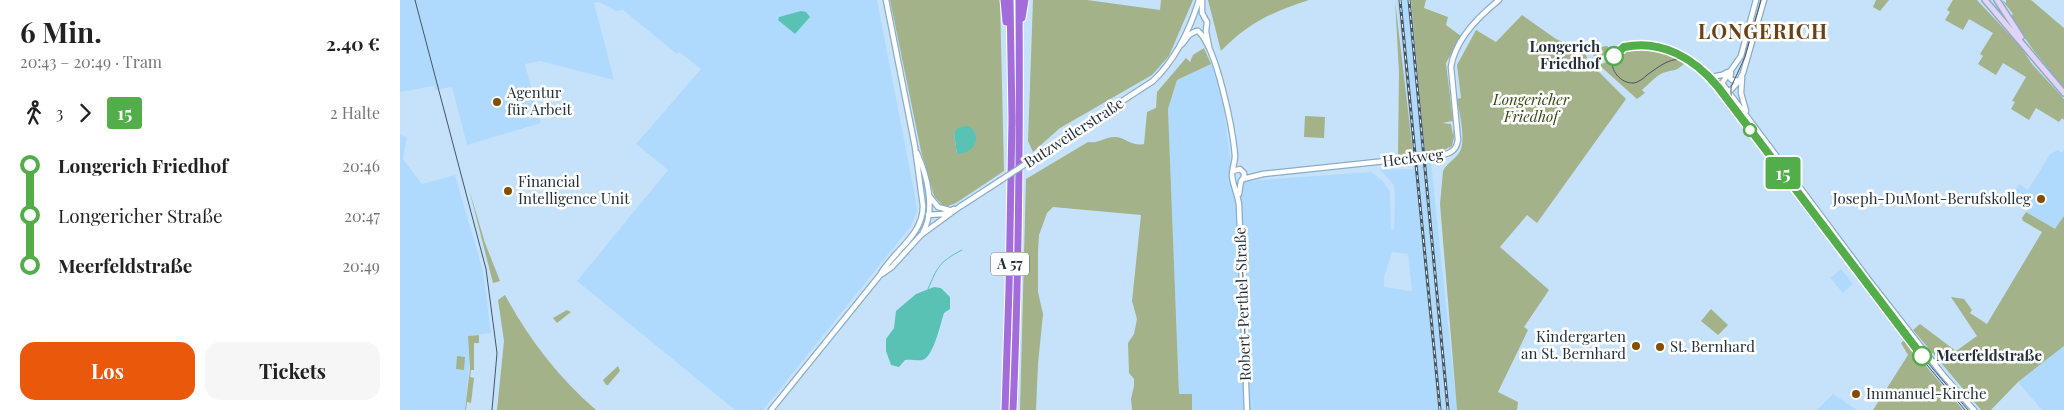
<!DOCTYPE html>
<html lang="de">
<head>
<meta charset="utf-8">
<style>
	:root { --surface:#fff; --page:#f6f6f6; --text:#222; --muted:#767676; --accent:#ea580c }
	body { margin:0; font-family:"Playfair Display",serif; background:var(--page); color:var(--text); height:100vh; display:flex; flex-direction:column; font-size:19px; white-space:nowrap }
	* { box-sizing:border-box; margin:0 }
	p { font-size:16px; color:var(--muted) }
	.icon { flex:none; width:28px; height:28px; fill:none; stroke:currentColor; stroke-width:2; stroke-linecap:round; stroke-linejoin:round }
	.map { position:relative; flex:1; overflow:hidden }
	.side { display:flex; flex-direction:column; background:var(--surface); width:400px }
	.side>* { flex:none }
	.badge { padding:0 10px; border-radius:4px; font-size:18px; line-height:32px }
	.map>.badge { position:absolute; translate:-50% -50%; box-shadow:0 0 0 2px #fff }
	.legs { display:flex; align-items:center; gap:8px; height:55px; padding:0 20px; font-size:16px }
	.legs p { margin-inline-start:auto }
	.head { display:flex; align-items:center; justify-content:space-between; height:85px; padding:0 20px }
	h1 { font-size:28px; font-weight:700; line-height:38px }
	.cta { display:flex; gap:10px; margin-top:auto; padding:10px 20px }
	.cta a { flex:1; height:58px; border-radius:15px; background:var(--accent); color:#fff; font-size:20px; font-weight:700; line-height:58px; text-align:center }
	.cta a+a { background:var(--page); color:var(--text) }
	ul { padding:0 20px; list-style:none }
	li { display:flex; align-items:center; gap:18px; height:50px; font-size:19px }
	li i { display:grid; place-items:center; width:8px; height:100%; margin:0 6px; background:currentColor }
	li i::after { content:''; width:12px; height:12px; margin:-6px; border:4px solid; border-radius:50%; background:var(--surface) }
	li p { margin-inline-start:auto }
	li:first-child i { background:linear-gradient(#0000 50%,currentColor 0) }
	li:last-child i { background:linear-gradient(currentColor 50%,#0000 0) }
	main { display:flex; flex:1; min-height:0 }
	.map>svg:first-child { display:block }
</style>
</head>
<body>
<main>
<section class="side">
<div class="head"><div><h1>6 Min.</h1><p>20:43 – 20:49 · Tram</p></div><b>2.40 €</b></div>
<div class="legs"><svg class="icon" aria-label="walk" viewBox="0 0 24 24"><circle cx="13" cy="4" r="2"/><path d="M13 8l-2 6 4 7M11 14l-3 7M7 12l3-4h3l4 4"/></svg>3<svg class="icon" aria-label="forward" viewBox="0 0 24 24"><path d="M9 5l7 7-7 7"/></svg><b class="badge" style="background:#54ad4b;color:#fff">15</b><p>2 Halte</p></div>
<ul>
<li><i style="color:#54ad4b"></i><b>Longerich Friedhof</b><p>20:46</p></li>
<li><i style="color:#54ad4b"></i><span>Longericher Straße</span><p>20:47</p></li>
<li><i style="color:#54ad4b"></i><b>Meerfeldstraße</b><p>20:49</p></li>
</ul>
<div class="cta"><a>Los</a><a>Tickets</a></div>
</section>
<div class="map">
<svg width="1664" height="410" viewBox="0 0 1664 410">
	<rect width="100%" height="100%" fill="#c6e2fb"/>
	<path fill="#b0dafd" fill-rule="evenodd" d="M0,0h477l38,196 2,15 -6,15 -148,184h-28l-158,-129 91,-111 -32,-26 65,-75 -22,-17 -2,2 -54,-44 -7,1 -17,-9 -5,1 20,77 -74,-19 -15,3 16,59 -74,22 -15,-58 -17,3 -1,-4 -34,6z
		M997,0h14l14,152h5l27,258h-265v-15h-13l-11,-286 9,-29 34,-16 11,30 11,88 138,-10 12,9 7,11 1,37 3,1 1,-29 -1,-16 -14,-15 33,-1 1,-6zM992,252l16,2 4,37 -28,-4v-10z
		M0,135l7,2 -4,22 19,25 33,-9 28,96 8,62 -23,3 2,19 -5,55h-65z
		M1658,150l4,3 2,-3v66l-8,14 -30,-18 2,-3 -5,-6 -11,-7 7,-12 9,6 22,-36z
		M1441,269l12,15 -10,9 -13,-15z
		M1664,346v64h-22l-24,-28z
		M1433,394l24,16h-40z"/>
	<path fill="#a3b289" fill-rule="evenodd" d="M490,0h110l4,171 -48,32 -8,3 -6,-1 -8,-9 -13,-45zM565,126l1,1 -9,27 -3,-21z
		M633,0h54l73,10 1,-10h32l-24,56 -17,19 -92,53 -27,24 -5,-11z
		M808,0h101c-37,12 -61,23 -88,51z
		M995,0l18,153 -15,2 1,-83z
		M1011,0h15l-2,8 24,9 -2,8 15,11 -15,27 7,58 -11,2 9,1 2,11v-9l1,11 -2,9 -8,4 -19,2z
		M1476,0h13l-9,11 -7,-4z
		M1553,0h24l44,47 11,17 32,35v21l-2,-2 -3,4 -23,-14 -7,12 -18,-11 4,-7 -3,-1 14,-24 -23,-14 -7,12 -18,-11 5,-8 -3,-2 13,-21 -24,-14 -6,11 -18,-10 5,-8 -3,-2z
		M1602,0l4,3v-3h25l33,28v60l-30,-37 -24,-34 3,-3z
		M1122,15l34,24 26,11 5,7 -1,2 40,40 -89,124 -10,-8 -27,32 49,43 -25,37 4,3 -30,62 20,10 -1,8h-60l-17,-206 3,-33c4,-8 11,-11 16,-18 8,-11 0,-41 -2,-54l4,-1 -4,-33 19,-35 20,12z
		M1207,46l2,2 -6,8 -5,2 -5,-3 -1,-3 2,-4z
		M1240,46l25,3 15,5 -2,5 6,5c-10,8 -7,5 -18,8 -9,2 -17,12 -24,18l3,3 -8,6 -39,-35c13,0 14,-11 24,-16 6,-3 12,-2 18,-2z
		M804,48l7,16 -34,16 -9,29 11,285h13v16h-60l-1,-11 3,-13v-7l-5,-6 -1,-30 6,-9 3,-15 -5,-18 9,-86 -88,-8 -6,6 -8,22 -1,16v41l5,22 -5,50 -2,46h-16l6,-231 62,-37c10,2 18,-6 28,-5 10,1 17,10 28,7l3,-32 9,-4 1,-16 29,-34 4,4 3,-7z
		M905,116l20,1 -1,21 -20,-1z
		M69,189l16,54 15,38 -7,2z
		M1626,212l29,17 9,-13v130l-46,36 -27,28h-10l-68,-80 7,-6 36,27 21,-15 -26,-39 13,2 8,11 -2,3 17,11 55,-92 -19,-11 -1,-3z
		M105,295c24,44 53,82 91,115h-99l7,-69 -6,-41z
		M1311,309l17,16 -10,10 -17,-14z
		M167,310l4,2 -14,11 -4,-5z
		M79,335v8h-5v27h-3l-1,7 4,1 -3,25 -4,-1 -1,8h-1l5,-42 -2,-32z
		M1504,340l59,70h-90l35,-55 -7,-12z
		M57,356l8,1 -1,13 -8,-1z
		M218,366l2,5 -12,14h-2l-3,-5z"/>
	<path fill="#59c2b5" d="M401,11l5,1 4,5 -15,17 -17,-14 1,-3z
		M565,126h4c15,12 4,28 -12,28l-3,-21 4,-5z
		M534,287l7,1 9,9v12l-6,4c-3,9 -11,46 -22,47 -5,1 -11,-1 -17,0l-6,7 -8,-2 -5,-14v-12l8,-11 2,-17 20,-17z"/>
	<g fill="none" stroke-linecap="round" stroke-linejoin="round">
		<path stroke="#59c2b5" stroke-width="1" d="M528,289c10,-23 11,-27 34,-39"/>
		<defs>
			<path id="tertiary" d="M802,0v13l5,9 -1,9 3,16
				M1356,0l-15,56 -19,27 147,197 74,95 31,35
				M798,31c19,16 35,100 37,125 0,6 -3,13 -3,19 0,8 6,20 7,30l8,205
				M782,44l7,-9 7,-4
				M1331,73l-1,5 2,2 7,1
				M1316,76l6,-1 6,-3
				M1342,77l-1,16 5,18
				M1329,92l10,-11 4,-8 21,-73
				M517,153c10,22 19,56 6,79
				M630,161l123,-80c22,-21 37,-52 46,-81
				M833,171l7,-2 4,4v4l-3,4 -2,13
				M843,179l20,-5 170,-18c12,-1 23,-2 25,-16l-7,-73c4,-27 28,-51 48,-67
				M530,197l8,10 11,3
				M561,206l37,-24
				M528,215l15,-1 11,-5
				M482,274l10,-7 29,-32 41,-30
				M371,410l109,-135c13,-24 43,-39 43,-69l-8,-59 -29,-147"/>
			<path id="secondary" d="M1585,0l79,93
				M1597,0l24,37"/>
			<path id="motorway" d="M604,0l2,22
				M622,18l3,-18
				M605,410l4,-122 3,-169 -2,-119
				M613,410c6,-137 7,-273 6,-410"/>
		</defs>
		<use href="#tertiary" stroke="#8aacc9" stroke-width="7"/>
		<use href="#secondary" stroke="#8aacc9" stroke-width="8"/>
		<use href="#motorway" stroke="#fff" stroke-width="9"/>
		<use href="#tertiary" stroke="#fff" stroke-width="4.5"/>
		<use href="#secondary" stroke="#e3d3f4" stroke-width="5"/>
		<use href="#motorway" stroke="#a26cdb" stroke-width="7"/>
		<path stroke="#455563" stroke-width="1" d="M15,0l71,269 11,84 -5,57
			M1331,103v-16l14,-30 16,-57
			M1565,410l-66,-78 -196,-259c-23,-22 -34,-14 -56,2 -3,3 -8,7 -13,8 -13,1 -25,-13 -21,-25 8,-21 52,-11 67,-4 9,4 17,10 25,17l217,285 46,54"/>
		<defs>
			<path id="rail" d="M1000,0l40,410
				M1009,0l39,410"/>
		</defs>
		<use href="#rail" stroke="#455563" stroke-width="3"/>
		<use href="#rail" stroke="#fff" stroke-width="1" stroke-dasharray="4" stroke-linecap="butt"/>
		<defs>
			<path id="tertiary-bridge" d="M598,182l32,-21"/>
		</defs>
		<use href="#tertiary-bridge" stroke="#8aacc9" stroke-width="7" stroke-linecap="butt"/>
		<use href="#tertiary-bridge" stroke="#fff" stroke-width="4.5"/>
	</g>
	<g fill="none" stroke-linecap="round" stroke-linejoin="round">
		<defs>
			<path id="line-1" d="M1214,56l10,-9c38,-8 71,12 94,40l204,269"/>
		</defs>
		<use href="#line-1" stroke="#fff" stroke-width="11"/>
		<use href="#line-1" stroke="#54ad4b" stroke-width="8"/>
	</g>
	<g fill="#fff" stroke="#54ad4b" stroke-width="2.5">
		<circle cx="1214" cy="56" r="9"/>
		<circle cx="1350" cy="130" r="6"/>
		<circle cx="1522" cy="356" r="9"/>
	</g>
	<g fill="#854d00" stroke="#fff" stroke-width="2">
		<circle cx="97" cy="102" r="5"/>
		<circle cx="108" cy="191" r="5"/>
		<circle cx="1641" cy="199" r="5"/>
		<circle cx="1236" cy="346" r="5"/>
		<circle cx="1260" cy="347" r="5"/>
		<circle cx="1456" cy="394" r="5"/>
	</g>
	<g text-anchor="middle" stroke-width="5" stroke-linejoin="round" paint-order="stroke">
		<rect fill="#fff" stroke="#646e76" stroke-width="1" x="591" y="252.5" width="38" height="23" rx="4"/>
		<g font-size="14" font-weight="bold" fill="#22303b">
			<text x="610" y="269">A 57</text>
		</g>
		<g font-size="15" font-weight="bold" fill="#22303b" stroke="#fff" text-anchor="end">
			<text x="1200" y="52">Longerich<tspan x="1200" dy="17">Friedhof</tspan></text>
			<text x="1536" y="361" text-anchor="start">Meerfeldstraße</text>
		</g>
		<g font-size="15" fill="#22303b" stroke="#fff" text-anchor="start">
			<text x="107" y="98">Agentur<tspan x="107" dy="17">für Arbeit</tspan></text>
			<text x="118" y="187">Financial<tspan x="118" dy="17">Intelligence Unit</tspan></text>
			<text x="1631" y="204" text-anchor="end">Joseph-DuMont-Berufskolleg</text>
			<text x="1226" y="342" text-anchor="end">Kindergarten<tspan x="1226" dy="17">an St. Bernhard</tspan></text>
			<text x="1270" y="352">St. Bernhard</text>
			<text x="1466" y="399">Immanuel-Kirche</text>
		</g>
		<g font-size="15" font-style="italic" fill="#364611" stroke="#fff">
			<text x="1131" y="105">Longericher<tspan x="1131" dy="17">Friedhof</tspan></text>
		</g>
		<g font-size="15" fill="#22303b" stroke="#fff">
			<text transform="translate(674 133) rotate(-33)" y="5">Butzweilerstraße</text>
			<text transform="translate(1013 158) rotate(-7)" y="5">Heckweg</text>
			<text transform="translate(843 304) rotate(-92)" y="5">Robert-Perthel-Straße</text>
		</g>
		<g font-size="20" font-weight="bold" letter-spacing="1" fill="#694114" stroke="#fff">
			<text x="1363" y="39">LONGERICH</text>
		</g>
	</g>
</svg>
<b class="badge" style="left:1383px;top:173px;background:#54ad4b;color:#fff">15</b>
</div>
</main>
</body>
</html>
